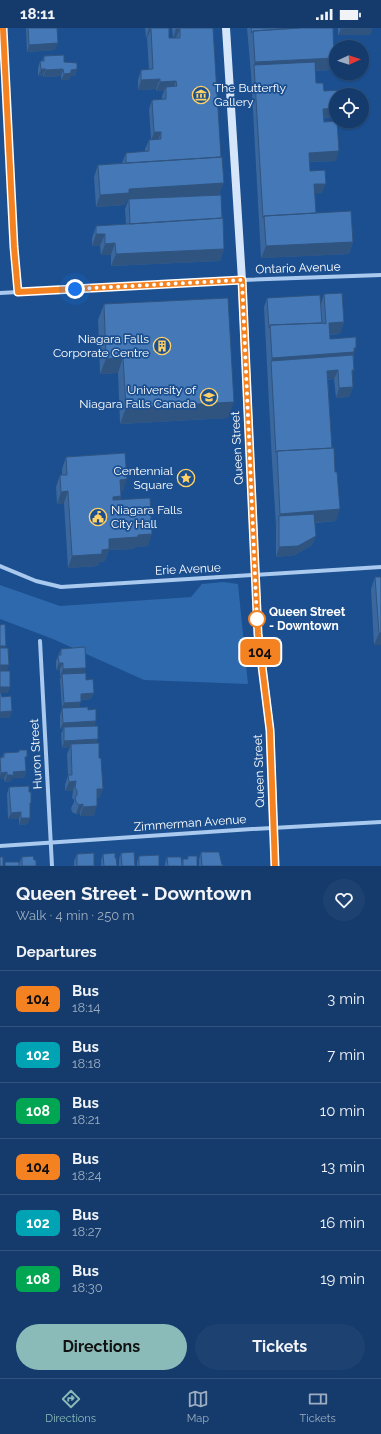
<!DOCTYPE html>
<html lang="en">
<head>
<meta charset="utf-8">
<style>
	:root { --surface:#143b6b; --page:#1d4271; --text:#f1f3f6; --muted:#9dadc1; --line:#33557e; --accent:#8bbbb9 }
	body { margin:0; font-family:Raleway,sans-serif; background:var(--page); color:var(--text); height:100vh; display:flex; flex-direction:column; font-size:15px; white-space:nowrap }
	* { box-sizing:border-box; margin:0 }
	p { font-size:13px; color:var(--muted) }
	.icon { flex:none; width:22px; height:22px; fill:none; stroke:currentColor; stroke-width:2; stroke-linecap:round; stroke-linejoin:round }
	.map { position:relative; height:838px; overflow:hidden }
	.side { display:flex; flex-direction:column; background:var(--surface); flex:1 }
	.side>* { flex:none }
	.badge { padding:0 8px; border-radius:6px; font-size:14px; line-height:26px }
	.needle { width:26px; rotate:87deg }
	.controls { position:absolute; left:329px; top:12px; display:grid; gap:8px }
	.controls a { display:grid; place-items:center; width:40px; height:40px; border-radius:50%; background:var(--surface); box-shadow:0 1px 3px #0004,0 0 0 1px var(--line); font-size:20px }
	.you { position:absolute; width:20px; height:20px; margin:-10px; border:3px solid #fff; border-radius:50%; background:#1a73e8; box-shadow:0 0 0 6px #1a73e833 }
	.map>.badge { position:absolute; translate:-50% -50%; box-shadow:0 0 0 2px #fff }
	h2 { padding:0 16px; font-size:15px; line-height:36px }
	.round { display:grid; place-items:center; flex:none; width:42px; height:42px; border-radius:21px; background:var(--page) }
	.overview { display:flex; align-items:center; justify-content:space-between; height:68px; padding:0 16px }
	h1 { font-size:19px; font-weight:700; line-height:30px }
	.action { display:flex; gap:8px; margin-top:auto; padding:8px 16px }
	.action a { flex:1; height:46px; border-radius:24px; background:var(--accent); color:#111; font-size:16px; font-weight:700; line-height:46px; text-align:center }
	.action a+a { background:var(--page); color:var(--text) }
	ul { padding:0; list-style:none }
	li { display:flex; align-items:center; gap:12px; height:56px; padding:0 16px; border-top:1px solid var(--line) }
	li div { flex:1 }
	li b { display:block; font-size:15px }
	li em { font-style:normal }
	li .badge { min-width:44px; font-weight:700; text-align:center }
	.status { display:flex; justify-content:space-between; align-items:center; height:28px; padding:0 20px; background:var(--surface); direction:ltr }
	.status svg { height:11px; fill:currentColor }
	.tabs { display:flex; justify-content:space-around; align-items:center; height:56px; border-top:1px solid var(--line); background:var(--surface); font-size:11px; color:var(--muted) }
	.tabs a { display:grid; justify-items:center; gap:2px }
	.tabs .on { color:var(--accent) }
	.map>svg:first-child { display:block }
</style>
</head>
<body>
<div class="status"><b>18:11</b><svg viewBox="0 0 49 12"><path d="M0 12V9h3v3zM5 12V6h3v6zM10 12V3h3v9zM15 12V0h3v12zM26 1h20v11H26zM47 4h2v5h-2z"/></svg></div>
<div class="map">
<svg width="381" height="838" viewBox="0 0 381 838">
	<rect width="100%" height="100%" fill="#1b4f8f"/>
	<path fill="#2e69ad" d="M223,554l15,2 10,100 -104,-4 -91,-41 -53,-20v-34l60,21 131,-9 11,-13z"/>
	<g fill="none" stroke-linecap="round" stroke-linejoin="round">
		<path stroke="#a9c9ee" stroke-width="4" d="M3,0l11,219 4,45
			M0,265l242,-13 139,-5
			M0,538l36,15 25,6 320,-20
			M40,613l12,225
			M0,818l252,-17 129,-7"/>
		<path stroke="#d6e6fa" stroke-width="8" d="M226,0l16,252 16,353 12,97 5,136"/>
	</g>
	<path fill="#3a679d" d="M26,0h31l-2,22 -28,2z
		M145,0h24v10h4l-1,-10h41l7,167 4,54 -4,12 -109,5v-11h-10l-1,-9h-8v-8l4,-12 30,-2 -1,-15 3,-8h-2l-1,4 -29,2 -2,-30 4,-12 24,-2 4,-10 19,-1v-3l4,-9 2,-1 -2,-30 3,-9 10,-1v-3l2,-5h-8v-2l-18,1v-10l3,-10h8l-2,-32h-1z
		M247,0h47l36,42 -15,1 1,12 8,8 12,26 -13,1 1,4 12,39 -27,1 1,9 12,22h-7l1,20 37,29 -4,12 -88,4 -10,-184z
		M338,0h34l-2,7h-32z
		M44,28l20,6 13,7 -2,7h-5l-1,4h-8v-4l-18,1v-2l-5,1v-8l2,-7h2z
		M324,266l20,28 -4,12 -10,1v4l24,17 -2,20 1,11 -4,10 -13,1 -2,-19 -6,1 8,141 -21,2 1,13 -4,9 -17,10 -19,2v-32l-4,-63 -8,-155 3,-9 54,6z
		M104,276l124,114 -108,6 -2,-51 -18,1 -2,-54z
		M66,429l57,34h-2v5l-1,4 28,46 -13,1 -1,2 -25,1 -4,11 -6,1 -1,4 -30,2 -4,-65 -7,1 -1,-17 4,-12h2v-6z
		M375,549l6,68h-7l-3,-56z
		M61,621l24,24 1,7 8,13 -3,6 -10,1 -2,7 9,3 8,11 -2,5 5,32 4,31 -4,9h-2l-3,18h-14v-3l-4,1 -4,-2 -1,-4 3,-6v-2l-2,-2 1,-7h-8v-6l3,-10 -1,-21 3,-7 -8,1 -1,-14 2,-5h-3v-14l2,-6 -2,-29 1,-4h-1v-7l-4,1v-9z
		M19,722l7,12v9l-2,7h-12l-1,3 -6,1 -1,-3h-4v-21l2,-1 2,-4 14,-1z
		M9,759l21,20 -2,17 -9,1v-6h-11l-1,-25z
		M201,824l21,13 1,1h-24v-7z
		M121,825l14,13h-16v-7z
		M77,826l17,12h-20v-5z
		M103,826l12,4 2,8h-16v-6z
		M139,828l20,10h-22v-4z
		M188,828l9,10h-32v-3l2,-6 15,5 1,-3h4z
		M22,829l12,3 2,6h-17v-3z"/>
	<path fill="#305480" d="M372,0l-2,7h-32l3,-6z
		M149,1h2l-4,9h-1z
		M176,1h4l-4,9h-3z
		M58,15l-3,7 -28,2 2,-7z
		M334,30l-4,12 -75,4 -1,-9 1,-3z
		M41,41h5l-3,6 -5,1z
		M63,41l-2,7 -18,1 3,-7z
		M77,41l-2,7h-5l-1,4h-8l3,-6 7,-4z
		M160,51l-4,10 -18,1 3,-10z
		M176,53l-3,9 -7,-3 -2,4h-8l4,-9z
		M336,80v9l-17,1 4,-9z
		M154,104h7l-3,9h-7z
		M339,123l-3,10 -31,1 4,-9z
		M224,155l-5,12 -90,4 -1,2h-2l-1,4 -29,2 4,-12 29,-6z
		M314,156h12l-4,9 -11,1z
		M96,206h9l-5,12h-8z
		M353,214l-4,12 -88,4 5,-12z
		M115,215l-4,12h-10l4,-11z
		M224,221l-4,12 -109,5 5,-12z
		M344,294l-4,12 -15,1 4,-12z
		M356,320l-4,12 -81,1 1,-3z
		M123,329l-5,16 -18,1 6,-15z
		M338,342l-4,9 -11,1 4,-9z
		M352,342h2l-3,10z
		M353,359l-4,10 -13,1 3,-10z
		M234,374l-6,16 -108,6 6,-16z
		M127,451l-4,12h-7l4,-11z
		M68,463l-4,12 -7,1 4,-12z
		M121,468l-4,12h-8l4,-11z
		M340,481l-4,12 -57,4v-9l-3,9 4,-11z
		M152,506l-4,12 -13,1 -1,2 -25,1 -4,11 -6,1 -1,4 -30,2 4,-12 30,-6 7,-11 29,-4z
		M316,508l-4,9 -17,10 -19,2 3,-10z
		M379,605h2v12h-7z
		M0,618h6l-2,6h-4z
		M59,635h4l-3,6 -4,1z
		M0,637h9l-2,6 -7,1z
		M86,640l-2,6h-22l-1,2h-1l3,-7z
		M0,659h10l-2,6h-8z
		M94,665l-3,6 -13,1 3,-6z
		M81,674l-2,6 -18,1 3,-6z
		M12,683l-2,7h-10v-6z
		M96,693l-2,7 -30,-1 -1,2h-3l3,-6z
		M98,711l-2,7 -25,-2 -1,3 -8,1 2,-7z
		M26,743l-2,7h-12l-1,3 -6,1 2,-7 6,-3z
		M7,744l-3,7h-4v-4l1,-2z
		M76,753l-3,10h-8l4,-9z
		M97,761h6l-4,9h-6z
		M83,776l-3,9 -4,1 3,-9z
		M97,778l-3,10h-14l3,-9z
		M21,784l-2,7h-11l3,-6z
		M21,790h9l-2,6 -9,1z"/>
	<path fill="#4478b7" stroke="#305480" d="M28,0h29l1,15 -29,2z
		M149,0h20v10h11v-9h-4v-1h37l8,129 -95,6v-10l23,-2v-11l12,-1v-7h-7l-2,-32 14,-1v-12l11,-1 -1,-5 -16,1v-3l-19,1v-10l12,-1 -2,-40h-2z
		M251,0h43l-41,3 -1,2z
		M301,0h32l1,30 -79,4 -2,-31z
		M341,0h30l-30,1z
		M64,27v7l13,1v6l-6,1v3l-7,1 -1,-5 -17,1v-1h-5l-1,-8h4v-5z
		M315,34l1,21h7l1,8 20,-1 1,5h-9v13l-13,1 1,13 13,-1 2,30 -30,2 1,18 15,-1 1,14h-12l2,29 -52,3 -1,2 -9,-153z
		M222,129l2,26 -95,6v4l-29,2 -2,-30z
		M221,167l1,23 -92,6 -1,-25z
		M351,183l2,31 -87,4 -2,-30z
		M223,190l1,31 -108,5 -1,-11 -10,1v-10h-9v-8z
		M342,265l2,29 -15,1 1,16 26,-2v11h-2v4l-82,6 -2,-33 53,-2 3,1 -2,-30z
		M320,267l2,28 -52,2 -1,3 -2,-30z
		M228,270l6,104 -108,6 -3,-51 -17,2 -2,-55z
		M353,327l1,15h-2l1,17 -14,1 -1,-18 -11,1 5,77 -55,3 -1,2 -5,-92z
		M334,420l1,24h2l3,37 -60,5 -3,-63z
		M125,425l2,26 -7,1 1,16 -8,1v3l37,-2 2,36 -14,1v2l-29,2v10l-7,1v4l-30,2 -4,-65 -7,1 -1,-17h7l-1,-18z
		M314,486l2,22 -18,10 -19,1v-31z
		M375,549h6v56h-2z
		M5,596l1,22h-6v-21z
		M85,619l1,21 -23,1v-6h-4l-1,-8h3v-6z
		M0,620h8l1,17h-9z
		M0,643h10v16h-10z
		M86,645v7l7,-1 1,14 -13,1v8l-17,1 -2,-29z
		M0,665h1l1,4 9,-1 1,15 -12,1z
		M88,679v3l8,-1v12l-33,2 -1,-15z
		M98,698v13l-34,2v-14z
		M99,715v15h2l2,31h-6v17l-14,1v-3l-4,1 -3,-3 -1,-4 2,-3v-5l-2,-2 1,-7 -7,1 -1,-7h4l-1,-31z
		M19,722h8v7h-2l1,14 -13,1 1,3h-7v-3l-6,1 -1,-15 4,-1v-4l15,-1z
		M29,758v6h2v11h-1v15h-9v-6l-10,1 -2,-26z
		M134,824l1,14h-13l-1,-13z
		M201,824h18l3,13 1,-1v2h-21z
		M94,825v13h-17v-12z
		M115,825v5h1l1,8h-13l-1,-12z
		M159,827v11h-20v-10z
		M33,828l1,4h2v6h-14v-9z
		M188,828h9v10h-14v-7h5z
		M0,829h3v9h-3z
		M167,829h14l1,9h-14z
		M5,834h14v4h-14z"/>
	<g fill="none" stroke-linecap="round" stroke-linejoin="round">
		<defs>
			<path id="line" d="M3,0l11,219 4,45 224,-12 16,354 12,96 5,136"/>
		</defs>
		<use href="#line" stroke="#fff" stroke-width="9"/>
		<use href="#line" stroke="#f58220" stroke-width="6"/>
		<path stroke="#fff" stroke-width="4" stroke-dasharray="0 7.2" d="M75,261l167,-9 15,341v-2"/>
	</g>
	<defs>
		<symbol id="museum-ring" viewBox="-11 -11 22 22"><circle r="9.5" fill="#1b4f8f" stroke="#ffd166" stroke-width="1.5"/><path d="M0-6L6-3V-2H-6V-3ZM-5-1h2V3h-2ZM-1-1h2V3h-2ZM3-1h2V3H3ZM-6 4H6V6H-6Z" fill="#ffd166"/></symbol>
		<symbol id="building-ring" viewBox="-11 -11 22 22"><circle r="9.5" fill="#1b4f8f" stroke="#ffd166" stroke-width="1.5"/><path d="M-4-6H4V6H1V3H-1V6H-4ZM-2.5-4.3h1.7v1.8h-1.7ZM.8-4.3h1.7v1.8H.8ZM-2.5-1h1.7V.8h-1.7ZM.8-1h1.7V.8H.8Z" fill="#ffd166"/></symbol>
		<symbol id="university-ring" viewBox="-11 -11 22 22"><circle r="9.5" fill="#1b4f8f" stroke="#ffd166" stroke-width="1.5"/><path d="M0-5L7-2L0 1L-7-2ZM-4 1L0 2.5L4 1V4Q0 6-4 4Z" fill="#ffd166"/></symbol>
		<symbol id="sight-ring" viewBox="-11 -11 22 22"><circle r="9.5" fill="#1b4f8f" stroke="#ffd166" stroke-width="1.5"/><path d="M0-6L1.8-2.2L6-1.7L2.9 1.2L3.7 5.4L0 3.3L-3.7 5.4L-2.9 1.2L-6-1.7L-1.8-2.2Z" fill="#ffd166"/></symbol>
		<symbol id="civic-ring" viewBox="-11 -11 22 22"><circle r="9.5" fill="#1b4f8f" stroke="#ffd166" stroke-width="1.5"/><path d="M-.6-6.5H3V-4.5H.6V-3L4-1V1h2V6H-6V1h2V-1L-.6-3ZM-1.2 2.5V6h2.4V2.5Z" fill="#ffd166"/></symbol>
	</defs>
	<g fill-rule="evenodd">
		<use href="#museum-ring" x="191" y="57" width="20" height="20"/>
		<use href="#building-ring" x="152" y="308" width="20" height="20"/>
		<use href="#university-ring" x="199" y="359" width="20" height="20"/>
		<use href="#sight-ring" x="176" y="440" width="20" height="20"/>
		<use href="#civic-ring" x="88" y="479" width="20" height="20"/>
	</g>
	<circle fill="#fff" stroke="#f58220" stroke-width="2" cx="257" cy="591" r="8"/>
	<g text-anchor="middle" stroke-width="3.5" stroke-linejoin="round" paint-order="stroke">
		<g font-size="12" fill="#fff" stroke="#1b4f8f" text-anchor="end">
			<text x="214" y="64" text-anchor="start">The Butterfly<tspan x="214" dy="14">Gallery</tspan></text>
			<text x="149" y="315">Niagara Falls<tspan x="149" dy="14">Corporate Centre</tspan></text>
			<text x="196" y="366">University of<tspan x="196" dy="14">Niagara Falls Canada</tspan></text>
			<text x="173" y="447">Centennial<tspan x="173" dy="14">Square</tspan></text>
			<text x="111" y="486" text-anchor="start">Niagara Falls<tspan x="111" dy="14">City Hall</tspan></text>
		</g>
		<g font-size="12" fill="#fff" stroke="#1b4f8f">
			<text transform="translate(298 240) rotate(-2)" y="4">Ontario Avenue</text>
			<text transform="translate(237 420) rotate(-93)" y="4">Queen Street</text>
			<text transform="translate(188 541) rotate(-3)" y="4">Erie Avenue</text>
			<text transform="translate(36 726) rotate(-93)" y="4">Huron Street</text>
			<text transform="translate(259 743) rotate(-92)" y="4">Queen Street</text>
			<text transform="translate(190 795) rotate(-4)" y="4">Zimmerman Avenue</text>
		</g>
		<g font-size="12" font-weight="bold" fill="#fff" stroke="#1b4f8f" text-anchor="start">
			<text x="269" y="588">Queen Street<tspan x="269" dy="14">- Downtown</tspan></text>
		</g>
	</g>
</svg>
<div class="controls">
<a><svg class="needle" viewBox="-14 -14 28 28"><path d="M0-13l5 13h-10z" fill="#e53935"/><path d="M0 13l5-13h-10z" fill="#9dadc1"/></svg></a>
<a><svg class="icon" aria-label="locate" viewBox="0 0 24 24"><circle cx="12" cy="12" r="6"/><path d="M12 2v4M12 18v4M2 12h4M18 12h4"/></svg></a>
</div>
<div class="you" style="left:75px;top:261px"></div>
<b class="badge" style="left:260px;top:624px;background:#f58220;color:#111">104</b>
</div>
<section class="side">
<div class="overview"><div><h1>Queen Street - Downtown</h1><p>Walk · 4 min · 250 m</p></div><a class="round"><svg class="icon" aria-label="heart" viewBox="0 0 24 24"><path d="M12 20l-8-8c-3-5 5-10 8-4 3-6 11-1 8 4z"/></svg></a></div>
<h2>Departures</h2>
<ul>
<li><span class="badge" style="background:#f58220;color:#111">104</span><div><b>Bus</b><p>18:14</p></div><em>3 min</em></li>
<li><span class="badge" style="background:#00a3b4;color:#fff">102</span><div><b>Bus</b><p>18:18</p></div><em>7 min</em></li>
<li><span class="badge" style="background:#00a651;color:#fff">108</span><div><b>Bus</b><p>18:21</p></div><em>10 min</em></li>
<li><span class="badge" style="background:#f58220;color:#111">104</span><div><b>Bus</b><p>18:24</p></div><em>13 min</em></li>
<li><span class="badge" style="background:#00a3b4;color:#fff">102</span><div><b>Bus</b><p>18:27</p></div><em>16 min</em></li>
<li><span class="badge" style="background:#00a651;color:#fff">108</span><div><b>Bus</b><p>18:30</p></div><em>19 min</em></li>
</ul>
<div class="action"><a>Directions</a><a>Tickets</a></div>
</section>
<nav class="tabs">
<a class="on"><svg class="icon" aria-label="directions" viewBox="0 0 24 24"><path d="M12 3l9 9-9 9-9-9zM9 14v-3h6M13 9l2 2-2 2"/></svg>Directions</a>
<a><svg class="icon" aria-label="map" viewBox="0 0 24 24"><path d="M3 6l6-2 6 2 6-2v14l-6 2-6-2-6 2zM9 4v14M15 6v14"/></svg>Map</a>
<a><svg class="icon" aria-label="tickets" viewBox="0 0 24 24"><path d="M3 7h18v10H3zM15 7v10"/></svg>Tickets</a>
</nav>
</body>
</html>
